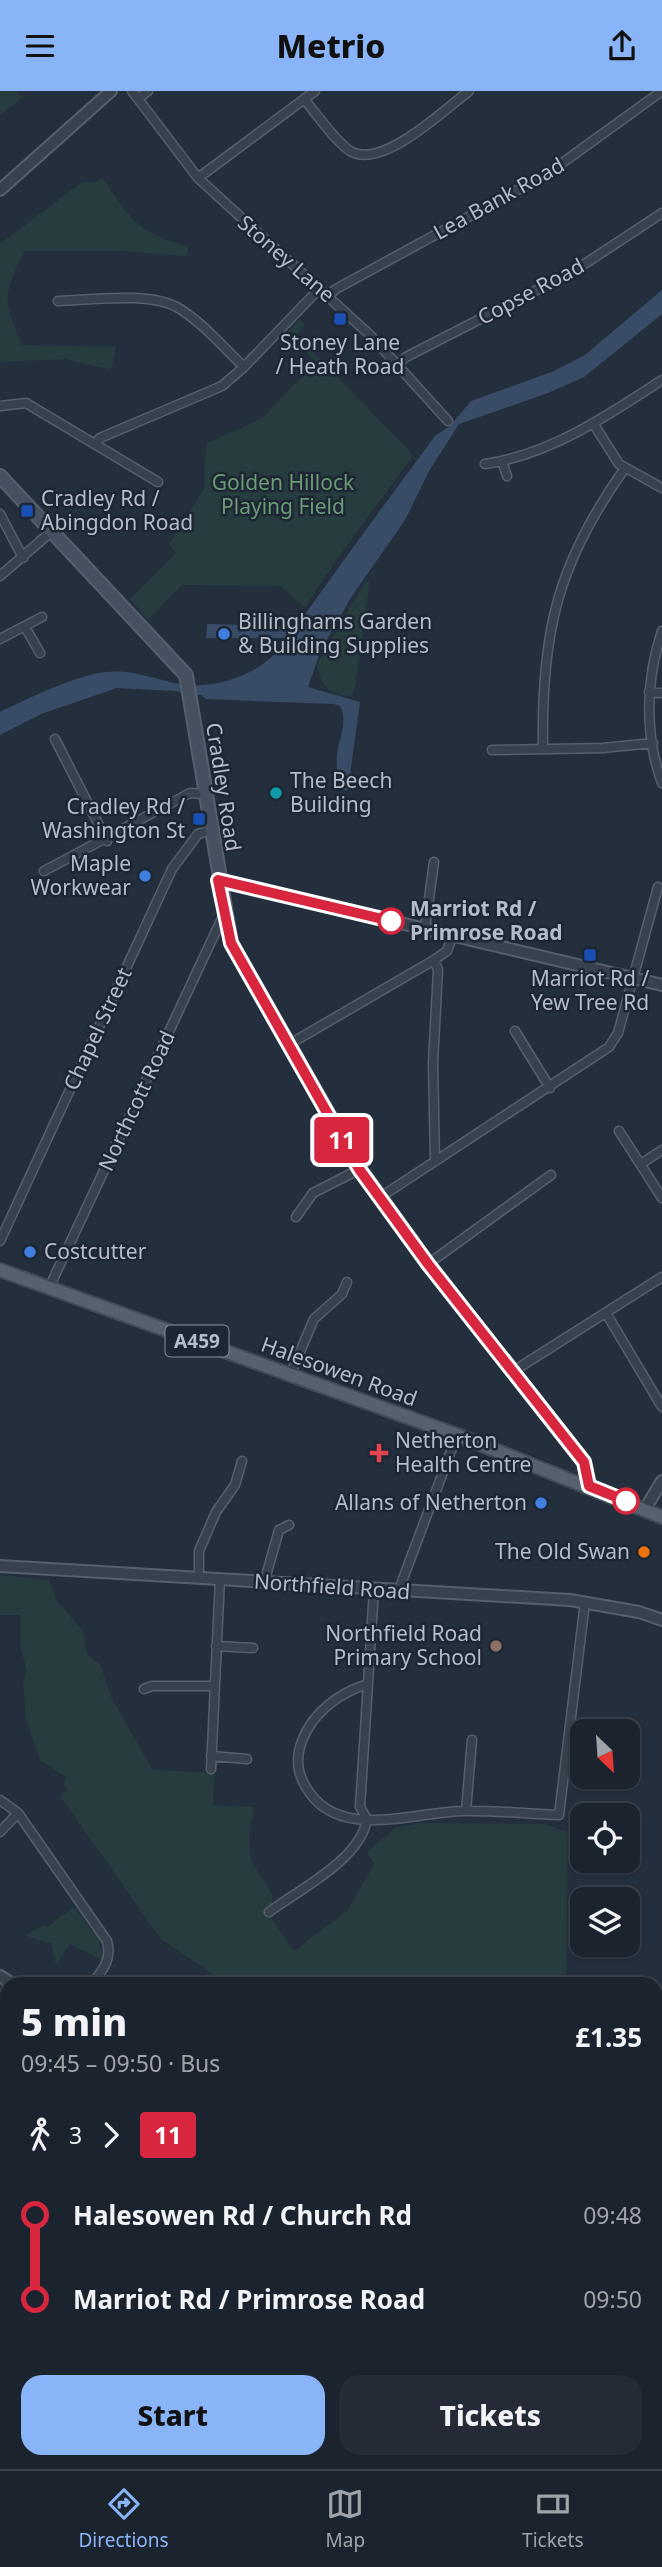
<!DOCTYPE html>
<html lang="en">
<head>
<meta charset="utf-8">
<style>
	:root { --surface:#1b232e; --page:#242b36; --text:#f1f3f6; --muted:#a0a4aa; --line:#39404a; --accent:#8ab4f8 }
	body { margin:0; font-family:"Noto Sans",sans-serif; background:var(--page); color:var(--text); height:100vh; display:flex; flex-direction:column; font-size:26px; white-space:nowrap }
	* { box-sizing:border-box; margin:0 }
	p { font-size:23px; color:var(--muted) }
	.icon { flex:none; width:38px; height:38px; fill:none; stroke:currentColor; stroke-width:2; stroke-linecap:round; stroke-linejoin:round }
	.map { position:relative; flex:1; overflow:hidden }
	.side { position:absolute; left:0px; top:1886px; width:663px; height:492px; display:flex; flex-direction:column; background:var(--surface); border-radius:21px 21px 0 0; box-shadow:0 2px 5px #0004,0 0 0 2px var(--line) }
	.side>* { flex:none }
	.badge { padding:0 14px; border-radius:5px; font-size:24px; line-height:46px }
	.needle { width:46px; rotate:155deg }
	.fabs { position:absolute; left:570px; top:1628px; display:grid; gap:14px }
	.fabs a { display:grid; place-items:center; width:70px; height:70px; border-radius:14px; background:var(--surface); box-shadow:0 2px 5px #0004,0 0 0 2px var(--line); font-size:35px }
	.map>.badge { position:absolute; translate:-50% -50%; box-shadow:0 0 0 4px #fff }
	.legs { display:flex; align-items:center; gap:10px; height:77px; padding:0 21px; font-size:23px }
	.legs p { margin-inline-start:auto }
	.head { display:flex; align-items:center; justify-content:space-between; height:119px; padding:0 21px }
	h1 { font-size:38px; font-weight:800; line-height:52px }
	.button { display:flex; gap:14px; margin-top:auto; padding:14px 21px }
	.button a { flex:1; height:80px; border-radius:21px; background:var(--accent); color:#111; font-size:28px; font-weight:800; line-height:80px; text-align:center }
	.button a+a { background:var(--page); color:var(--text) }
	ul { padding:0 21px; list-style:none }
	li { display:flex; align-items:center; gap:24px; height:84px; font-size:26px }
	li i { display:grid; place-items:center; width:10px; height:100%; margin:0 9px; background:currentColor }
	li i::after { content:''; width:18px; height:18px; margin:-9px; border:5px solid; border-radius:50%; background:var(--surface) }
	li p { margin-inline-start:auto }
	li:first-child i { background:linear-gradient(#0000 50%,currentColor 0) }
	li:last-child i { background:linear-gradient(currentColor 50%,#0000 0) }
	header { display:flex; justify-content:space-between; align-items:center; height:91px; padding:0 21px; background:var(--accent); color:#111; font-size:32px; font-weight:800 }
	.tab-bar { display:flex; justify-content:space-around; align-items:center; height:98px; border-top:2px solid var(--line); background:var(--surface); font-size:19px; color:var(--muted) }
	.tab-bar a { display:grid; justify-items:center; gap:4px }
	.tab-bar .selected { color:var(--accent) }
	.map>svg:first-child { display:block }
</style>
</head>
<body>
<header><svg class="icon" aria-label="menu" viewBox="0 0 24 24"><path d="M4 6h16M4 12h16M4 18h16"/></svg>Metrio<svg class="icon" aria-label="share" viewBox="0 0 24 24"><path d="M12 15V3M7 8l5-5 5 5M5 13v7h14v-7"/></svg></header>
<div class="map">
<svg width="662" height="2378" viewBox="0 0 662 2378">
	<rect width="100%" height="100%" fill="#242f3e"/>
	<path fill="#263c3f" d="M0,0h16l7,6 -23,18z
		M102,87c32,44 33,53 87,69l-3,9 -65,-5h-96c-23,44 -22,49 -3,94l94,2 -5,23 -46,-11 -65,3v-118l82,-62h15z
		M300,228l5,6 -8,10 116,120c-36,52 -75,99 -108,153l-24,-22 -99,-1 -34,35 -18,-21 46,-46 -7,-9 35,-55 2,-45 58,-27 52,-56 -32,-26z
		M365,491h4v6l-14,99 -3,8c-20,4 -36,-14 -34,-33z
		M0,1484l49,5 9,23 25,27 4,24 13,11 12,34 41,71 61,3 -1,32 41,2 -5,30 2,24 21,33v25l22,32 54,-41 26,-46 -7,-12 28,-24 25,-5 124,1 24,8 -2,152h-338l-67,-45 -101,-143 8,-6 -4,-6 2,-7 -26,-17 -14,-41 -3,-38 4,-10 -6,-22 -1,-34h-20z
		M74,1816l25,33 4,20 -33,-16 -14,21 -4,-21 -27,-8 18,-11 4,2z
		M662,1925v154l-6,-2v-151z
		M0,1926l7,8v125l-7,7z
		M656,2130l6,3v70l-6,-3z
		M0,2238l7,1v125l-7,-5z
		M37,2371h321l34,7h-325z
		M507,2371h137l18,2v5h-159z"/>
	<path fill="#394c67" d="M662,199v24l-78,63 -36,16 -89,31 -30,47 -24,49 -53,76 -31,54 -13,37 52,15 -12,88h-8c-2,-11 -4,-23 -3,-34 1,-17 12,-34 3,-50l-6,-2 -128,-5 -5,-4 -26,-4 -58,-3 -76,26 -41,21v-23c29,-14 74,-36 106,-40 24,-3 46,6 69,11 39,9 92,-10 113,-45h-82l1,-14 72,2 3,4 11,1c47,-66 94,-130 142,-195l15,-10 21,-25 83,-30 31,-16z"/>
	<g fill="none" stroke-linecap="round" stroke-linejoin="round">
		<path stroke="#394c67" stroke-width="2.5" d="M656,2048l6,2"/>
		<defs>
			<path id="minor" d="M132,0l66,87 172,157 78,86
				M139,7l9,-7
				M304,8c11,13 34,46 48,53 32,16 92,-42 117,-61
				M198,87l117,-87
				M328,205l8,-7 211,-115 115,-83
				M58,210c33,-1 94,-10 122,8 24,15 44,39 64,58
				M397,274l9,-8 168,-86 88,-58
				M0,315l26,-3 132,79
				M593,332l26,41 43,24
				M94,353l6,-6 122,-52 22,-19 75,-78
				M502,370l5,15
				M485,373c64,-9 124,-49 177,-84
				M0,423l23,44
				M0,485l52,-45
				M25,536l15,26
				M662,540c-16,48 -18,103 0,152
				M0,548l42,-22
				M649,601l13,1
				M55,648l52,102
				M543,656c-2,-115 15,-185 82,-279
				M492,659l111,-2 50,-5
				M44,780l146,-78 14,1
				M425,837l9,-66
				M434,869l4,10 -5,93 2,97
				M515,940l35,57
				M288,954l146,-85 13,-9 6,-16
				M619,1040l43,67
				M641,1073l21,-14
				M379,1107l230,-151 9,-14 40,-146
				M296,1126l17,-24 47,-24
				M0,1150l172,-372 26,-35 13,-4
				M428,1173l123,-89
				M49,1197l175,-374
				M606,1222l56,94
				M512,1281l150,-95
				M290,1284l24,-56 28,-25 5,-12
				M199,1487v-27l17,-39 19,-27 7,-24
				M264,1492l15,-53 10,-5
				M398,1501l59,-157
				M216,1555l37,2
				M368,1593c-28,8 -56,29 -66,57 -6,16 -5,32 4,46 31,55 107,25 157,24 32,-1 64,3 96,4l26,-213
				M144,1598l8,-3h62
				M211,1665l36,3
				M211,1678l9,-191
				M0,1709l18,13 89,128c5,19 -4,29 -16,44
				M466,1720l6,-71
				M367,1728l-7,-12 14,-217
				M0,1741l18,-19
				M269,1821c31,-23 92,-53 98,-93
				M0,2107l7,-4
				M656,2122l6,3
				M0,2233h7
				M656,2317l6,1"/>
			<path id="tertiary" d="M0,99l111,-99
				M218,789l444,105
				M645,1418l17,-28
				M0,1475l570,34 69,12 23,8
				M0,1885l14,9
				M455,2371l11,7"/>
			<path id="secondary" d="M0,385l186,199 45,268 129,226 68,95 156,198 5,24"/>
			<path id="primary" d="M0,1179l457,165 205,82"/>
		</defs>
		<use href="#minor" stroke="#565f6c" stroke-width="11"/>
		<use href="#tertiary" stroke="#565f6c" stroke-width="14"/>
		<use href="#secondary" stroke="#565f6c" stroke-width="16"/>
		<use href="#primary" stroke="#414a57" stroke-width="16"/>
		<use href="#minor" stroke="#38414e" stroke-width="8"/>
		<use href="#tertiary" stroke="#38414e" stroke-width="10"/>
		<use href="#secondary" stroke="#465061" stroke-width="12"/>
		<use href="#primary" stroke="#56606e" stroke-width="12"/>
	</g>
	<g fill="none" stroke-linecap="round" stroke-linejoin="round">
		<defs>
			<path id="line-1" d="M391,830l-173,-41 13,63 128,226 69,95 156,198 5,24 37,15"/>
		</defs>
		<use href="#line-1" stroke="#fff" stroke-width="16"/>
		<use href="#line-1" stroke="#d7263d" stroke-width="10"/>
	</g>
	<g fill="#1a4fb4" stroke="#1d2633" stroke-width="2.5">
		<rect x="333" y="221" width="14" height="14" rx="3.5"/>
		<rect x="20" y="413" width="14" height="14" rx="3.5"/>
		<rect x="192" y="721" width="14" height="14" rx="3.5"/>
		<rect x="583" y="857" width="14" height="14" rx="3.5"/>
	</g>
	<g fill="#3f7fe0" stroke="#1d2633" stroke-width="2.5">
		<circle cx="224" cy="543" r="7"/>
		<circle cx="145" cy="785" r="7"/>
		<circle cx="30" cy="1161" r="7"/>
		<circle cx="541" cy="1412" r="7"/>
	</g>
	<circle fill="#0f9aa8" stroke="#1d2633" stroke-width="2.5" cx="276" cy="702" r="7"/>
	<g fill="#fff" stroke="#d7263d" stroke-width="3.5">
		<circle cx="391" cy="830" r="12"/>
		<circle cx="626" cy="1410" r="12"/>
	</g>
	<path fill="#e0444e" stroke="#1d2633" stroke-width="2.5" d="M375.5 1351.5h7v7h7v7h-7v7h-7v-7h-7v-7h7z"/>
	<circle fill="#e8710a" stroke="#1d2633" stroke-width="2.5" cx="644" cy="1461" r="7"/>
	<circle fill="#8d6e63" stroke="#1d2633" stroke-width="2.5" cx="496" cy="1555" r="7"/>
	<g text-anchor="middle" stroke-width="5" stroke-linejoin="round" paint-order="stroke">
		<rect fill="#1d2633" stroke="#878f9c" stroke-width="2" x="165.5" y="1234.5" width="63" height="31" rx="5"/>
		<g font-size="19" font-weight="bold" fill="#b4bcc9">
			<text x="197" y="1257">A459</text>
		</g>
		<g font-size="21" fill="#b4bcc9" stroke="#1d2633">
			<text transform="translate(499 108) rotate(-29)" y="7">Lea Bank Road</text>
			<text transform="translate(286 168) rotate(41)" y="7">Stoney Lane</text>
			<text transform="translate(531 201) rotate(-28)" y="7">Copse Road</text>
			<text transform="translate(223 696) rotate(81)" y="7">Cradley Road</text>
			<text transform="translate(98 938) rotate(-65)" y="7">Chapel Street</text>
			<text transform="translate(137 1010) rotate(-65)" y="7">Northcott Road</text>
			<text transform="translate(339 1281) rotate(20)" y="7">Halesowen Road</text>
			<text transform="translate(332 1496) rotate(4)" y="7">Northfield Road</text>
		</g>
		<g font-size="21" fill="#b4bcc9" stroke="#1d2633" text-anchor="start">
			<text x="340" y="259" text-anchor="middle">Stoney Lane<tspan x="340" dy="24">/ Heath Road</tspan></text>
			<text x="41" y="415">Cradley Rd /<tspan x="41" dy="24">Abingdon Road</tspan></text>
			<text x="238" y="538">Billinghams Garden<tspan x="238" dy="24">&amp; Building Supplies</tspan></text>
			<text x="290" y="697">The Beech<tspan x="290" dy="24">Building</tspan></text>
			<text x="185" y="723" text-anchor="end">Cradley Rd /<tspan x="185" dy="24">Washington St</tspan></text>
			<text x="131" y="780" text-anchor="end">Maple<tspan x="131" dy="24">Workwear</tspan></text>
			<text x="590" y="895" text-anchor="middle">Marriot Rd /<tspan x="590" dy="24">Yew Tree Rd</tspan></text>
			<text x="44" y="1168">Costcutter</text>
			<text x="395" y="1357">Netherton<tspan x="395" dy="24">Health Centre</tspan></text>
			<text x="527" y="1419" text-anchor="end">Allans of Netherton</text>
			<text x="630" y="1468" text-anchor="end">The Old Swan</text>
			<text x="482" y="1550" text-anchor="end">Northfield Road<tspan x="482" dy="24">Primary School</tspan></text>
		</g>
		<g font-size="21" fill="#6b9a76" stroke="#1d2633">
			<text x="283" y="399">Golden Hillock<tspan x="283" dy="24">Playing Field</tspan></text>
		</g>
		<g font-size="21" font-weight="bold" fill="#b4bcc9" stroke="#1d2633" text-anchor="start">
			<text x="410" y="825">Marriot Rd /<tspan x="410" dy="24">Primrose Road</tspan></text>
		</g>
	</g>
</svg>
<div class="fabs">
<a><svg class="needle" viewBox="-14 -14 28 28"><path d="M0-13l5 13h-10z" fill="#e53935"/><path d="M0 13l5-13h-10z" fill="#a0a4aa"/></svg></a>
<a><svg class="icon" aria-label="locate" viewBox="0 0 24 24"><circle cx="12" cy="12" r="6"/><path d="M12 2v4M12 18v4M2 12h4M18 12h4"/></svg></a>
<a><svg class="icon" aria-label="layers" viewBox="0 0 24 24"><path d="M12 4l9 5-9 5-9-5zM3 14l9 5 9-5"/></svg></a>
</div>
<b class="badge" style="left:342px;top:1049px;background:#d7263d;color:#fff">11</b>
<section class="side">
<div class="head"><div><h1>5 min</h1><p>09:45 – 09:50 · Bus</p></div><b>£1.35</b></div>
<div class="legs"><svg class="icon" aria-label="walk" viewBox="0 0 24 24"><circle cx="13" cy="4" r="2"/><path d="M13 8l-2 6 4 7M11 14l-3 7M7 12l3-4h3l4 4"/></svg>3<svg class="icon" aria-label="forward" viewBox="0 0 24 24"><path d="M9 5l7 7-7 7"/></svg><b class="badge" style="background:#d7263d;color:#fff">11</b></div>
<ul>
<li><i style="color:#d7263d"></i><b>Halesowen Rd / Church Rd</b><p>09:48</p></li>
<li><i style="color:#d7263d"></i><b>Marriot Rd / Primrose Road</b><p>09:50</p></li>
</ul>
<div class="button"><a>Start</a><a>Tickets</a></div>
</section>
</div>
<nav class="tab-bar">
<a class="selected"><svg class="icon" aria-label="directions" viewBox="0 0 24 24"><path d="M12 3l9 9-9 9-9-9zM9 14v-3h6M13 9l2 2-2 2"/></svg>Directions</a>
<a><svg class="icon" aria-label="map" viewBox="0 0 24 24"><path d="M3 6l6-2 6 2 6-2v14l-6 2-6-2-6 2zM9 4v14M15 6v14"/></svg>Map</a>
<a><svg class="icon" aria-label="tickets" viewBox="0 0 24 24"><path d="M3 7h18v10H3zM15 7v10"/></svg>Tickets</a>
</nav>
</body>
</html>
